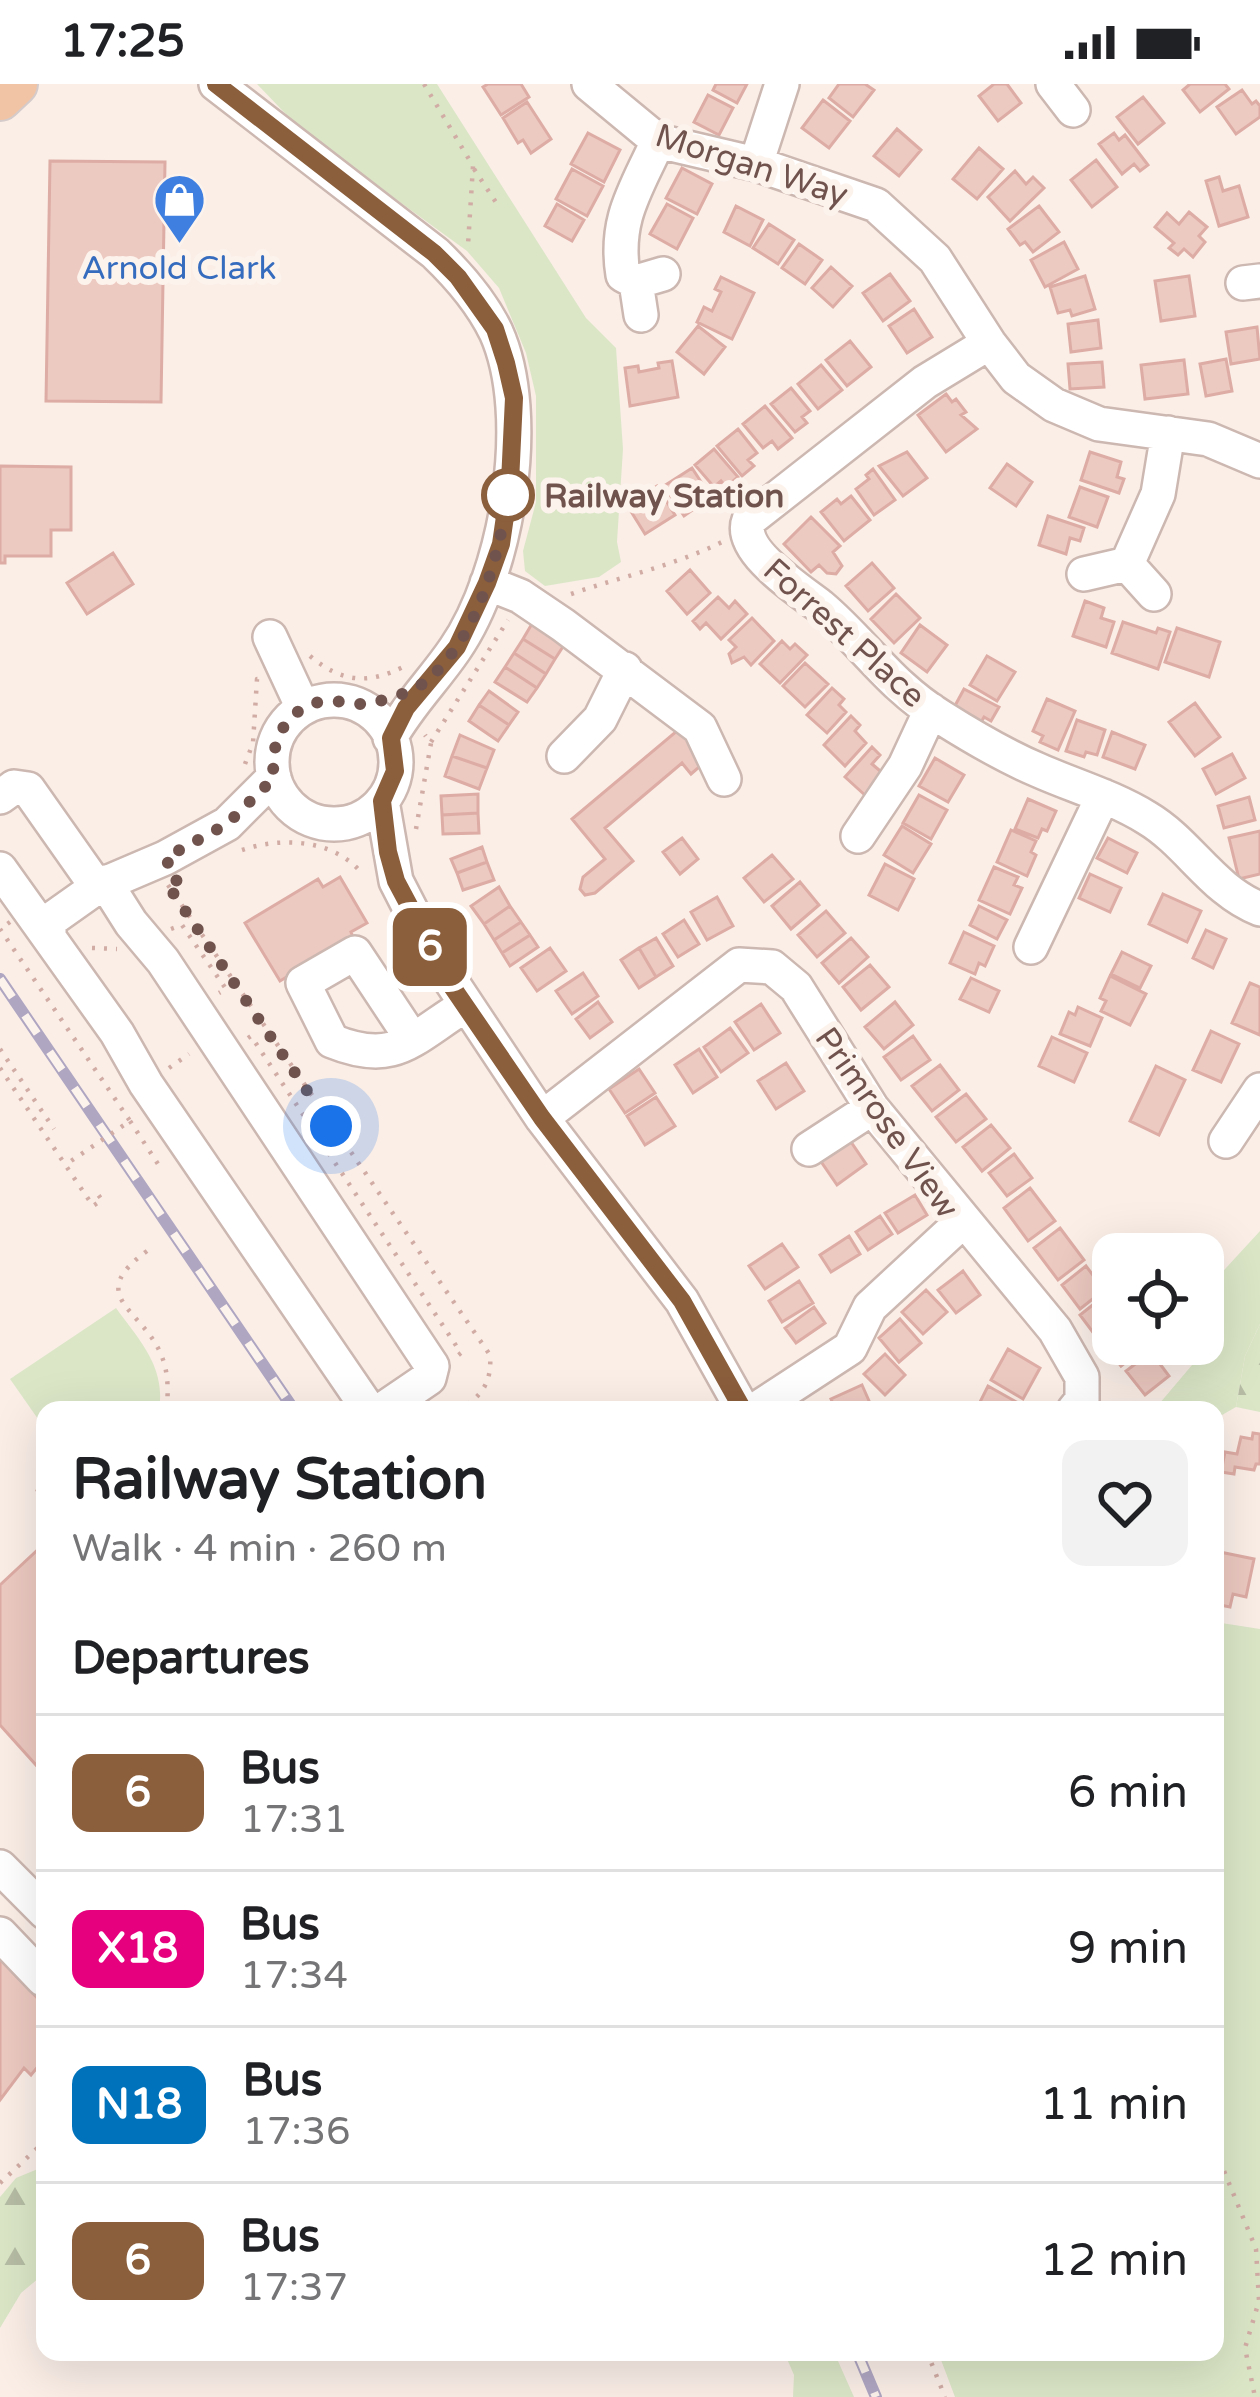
<!DOCTYPE html>
<html lang="en">
<head>
<meta charset="utf-8">
<style>
	:root { --surface:#fff; --page:#f2f2f2; --text:#202124; --muted:#757577; --line:#e0e0e0 }
	body { margin:0; font-family:"Varela Round",sans-serif; background:var(--page); color:var(--text); height:100vh; display:flex; flex-direction:column; font-size:45px; white-space:nowrap }
	* { box-sizing:border-box; margin:0 }
	p { font-size:39px; color:var(--muted) }
	.icon { flex:none; width:66px; height:66px; fill:none; stroke:currentColor; stroke-width:2; stroke-linecap:round; stroke-linejoin:round }
	.map { position:relative; flex:1; overflow:hidden }
	.panel { position:absolute; left:36px; top:1317px; width:1188px; height:960px; display:flex; flex-direction:column; background:var(--surface); border-radius:24px; box-shadow:0 12px 48px #0002 }
	.panel>* { flex:none }
	.badge { padding:0 24px; border-radius:18px; font-size:42px; line-height:78px }
	.tools { position:absolute; left:1092px; top:1149px; display:grid; gap:24px }
	.tools a { display:grid; place-items:center; width:132px; height:132px; border-radius:24px; background:var(--surface); box-shadow:0 12px 48px #0002; font-size:60px }
	.you { position:absolute; width:60px; height:60px; margin:-30px; border:9px solid #fff; border-radius:50%; background:#1a73e8; box-shadow:0 0 0 18px #1a73e833 }
	.map>.badge { position:absolute; translate:-50% -50%; box-shadow:0 0 0 6px #fff }
	h2 { padding:0 36px; font-size:45px; line-height:108px }
	.round { display:grid; place-items:center; flex:none; width:126px; height:126px; border-radius:24px; background:var(--page) }
	.summary { display:flex; align-items:center; justify-content:space-between; height:204px; padding:0 36px }
	h1 { font-size:57px; font-weight:700; line-height:90px }
	ul { padding:0; list-style:none }
	li { display:flex; align-items:center; gap:36px; height:156px; padding:0 36px; border-top:3px solid var(--line) }
	li div { flex:1 }
	li b { display:block; font-size:45px }
	li em { font-style:normal }
	li .badge { min-width:132px; font-weight:700; text-align:center }
	.status { display:flex; justify-content:space-between; align-items:center; height:84px; padding:0 60px; background:var(--surface); direction:ltr }
	.status svg { height:33px; fill:currentColor }
	.map>svg:first-child { display:block }
</style>
</head>
<body>
<div class="status"><b>17:25</b><svg viewBox="0 0 49 12"><path d="M0 12V9h3v3zM5 12V6h3v6zM10 12V3h3v9zM15 12V0h3v12zM26 1h20v11H26zM47 4h2v5h-2z"/></svg></div>
<div class="map">
<svg width="1260" height="2313" viewBox="0 0 1260 2313">
	<defs>
		<pattern id="forest-firs" width="22" height="20" patternUnits="userSpaceOnUse" patternTransform="scale(3)"><rect width="22" height="20" fill="#dbe6c7"/><path d="M5 1l3.5 6h-7zM16 11l3.5 6h-7z" fill="#b6bda4"/></pattern>
	</defs>
	<rect width="100%" height="100%" fill="#faeee7"/>
	<path fill="#dbe6c7" d="M257,0h180l149,234 30,30 7,101 -6,93 4,20 -22,15 -54,9 -20,-15 -2,-20 13,-49v-106l-10,-43 -27,-65 -32,-37 -165,-120z
		M1260,1147v93l-15,32 -9,51 -21,12v-9h-61l49,-58v-59z
		M116,1224c24,33 50,59 43,102h-114v19l-35,-50z
		M1215,1538l45,7v768h-305l-17,-45h277z
		M784,2268h50l20,45h-61l1,-22z"/>
	<path fill="url(#forest-firs)" d="M1260,1240v88l-24,-5 9,-51z
		M45,2082v107l-24,20 -21,35v-131l16,-19z"/>
	<path fill="#ecc9c1" stroke="#ddaca4" stroke-width="3" d="M488,0h33l8,13 -28,18 -18,-28z
		M716,0h31l-10,19 -24,-13z
		M839,0h26l9,6 -21,27 -24,-19z
		M994,0h13l14,19 -23,18 -19,-25z
		M1190,0h35l4,5 -29,23 -17,-22z
		M1242,6l10,14 4,-3 4,5v11l-24,17 -19,-27z
		M708,11l25,13 -14,27 -25,-13z
		M1143,13l21,26 -26,21 -21,-27z
		M823,16l27,21 -21,27 -27,-20z
		M527,18l24,37 -20,14 -8,-13 -5,3 -15,-25z
		M897,45l24,21 -22,26 -25,-20z
		M588,49l32,17 -16,32 -33,-18z
		M1114,49l5,7 6,-5 23,30 -8,6 -6,-7 -12,10 -23,-30z
		M979,64l24,21 -26,30 -24,-20z
		M1096,76l21,27 -25,20 -21,-27z
		M50,77l115,1 -4,240 -115,-1z
		M682,84l30,16 -15,30 -31,-16z
		M572,85l31,17 -16,30 -31,-17z
		M1015,87l11,13 7,-7 11,11 -34,33 -22,-24z
		M1219,93l4,14 16,-5 9,31 -29,9 -13,-45z
		M557,120l27,16 -12,21 -27,-15z
		M667,120l26,14 -16,31 -27,-15z
		M736,122l27,14 -13,26 -26,-14z
		M1039,122l20,26 -26,20 -8,-10 -5,3 -12,-16z
		M1189,128l18,15 -8,9 6,6 -12,15 -9,-8 -6,6 -9,-7 5,-5 -19,-16 12,-14 12,11z
		M769,140l25,16 -16,24 -25,-16z
		M1064,158l14,27 -33,18 -14,-27z
		M799,160l23,16 -17,24 -23,-16z
		M831,183l21,19 -19,21 -21,-19z
		M890,190l20,27 -27,20 -20,-28z
		M1085,192l10,33 -23,7 -2,-6 -12,3 -8,-26z
		M1189,192l6,40 -34,5 -6,-40z
		M721,193l33,16 -22,46 -35,-17 7,-15 8,4 9,-19 -6,-3z
		M914,225l18,28 -25,16 -18,-27z
		M1098,236l3,28 -30,4 -3,-28z
		M698,242l27,21 -21,27 -27,-22z
		M1257,243l3,32 -29,5 -5,-32z
		M850,257l21,26 -24,19 -21,-26z
		M1226,275l6,32 -26,5 -6,-32z
		M1184,276l4,34 -43,5 -4,-34z
		M672,277l6,36 -48,9 -5,-38 13,-2 1,6 20,-4 -1,-5z
		M1102,278l2,25 -34,2 -2,-25z
		M821,281l21,25 -24,19 -20,-25z
		M791,304l19,23 -8,6 5,6 -12,9 -24,-28z
		M946,310l6,8 4,-3 10,13 -5,3 16,14 -31,23 -28,-37z
		M765,322l27,32 -14,11 -6,-8 -9,7 -20,-24z
		M738,345l19,24 -9,7 6,6 -12,10 -25,-30z
		M714,365l24,28 -12,10 -5,-6 -7,6 -19,-22z
		M907,368l20,26 -24,18 -24,-30z
		M1090,368l31,10 -4,15 7,2 -5,14 -38,-13z
		M1007,380l25,18 -16,24 -26,-18z
		M0,382l71,1v63h-20v26h-46v7h-5z
		M692,384l19,29 -27,19 -20,-30z
		M873,385l22,31 -21,15 -18,-26 13,-10 -3,-4z
		M657,402l18,29 -30,19 -18,-29z
		M1080,403l28,10 -11,30 -28,-10z
		M851,412l19,24 -26,21 -23,-29 16,-13 4,5z
		M1048,432l36,12 -4,13 -10,-3 -4,16 -27,-9z
		M811,433l29,29 -7,6 9,14 -6,8 -9,-1 -8,-8 -8,7 -27,-28z
		M113,469l20,31 -46,30 -20,-31z
		M872,479l22,25 -26,23 -22,-25z
		M690,486l20,23 -23,21 -20,-23z
		M896,510l24,24 -26,25 -23,-24z
		M718,513l11,11 6,-7 12,13 -26,25 -15,-16 -6,6 -7,-8z
		M1085,517l19,7 -3,10 13,4 -8,25 -33,-11z
		M752,534l22,23 -23,24 -7,-8 -12,6 -3,-9 7,-7 -7,-7z
		M533,538l33,20 -11,17 -32,-20z
		M1123,538l33,11 2,-5 12,4 -12,37 -46,-16z
		M920,541l27,20 -20,27 -26,-19z
		M1177,544l43,14 -11,35 -44,-15z
		M523,555l32,20 -9,15 -32,-21z
		M782,557l8,8 5,-5 12,11 -27,28 -20,-19z
		M514,569l32,21 -9,14 -32,-21z
		M987,572l28,16 -18,29 -27,-16z
		M805,579l23,21 -23,23 -22,-21z
		M505,583l32,21 -10,14 -32,-20z
		M832,604l12,11 -5,6 7,7 -19,21 -20,-18z
		M964,605l35,18 -8,14 -7,-4 -6,11 -27,-15z
		M489,607l29,21 -9,13 -30,-20z
		M1047,615l28,12 -17,39 -18,-8 3,-6 -10,-5z
		M1195,619l25,34 -25,19 -26,-34z
		M479,621l30,20 -11,16 -29,-20z
		M851,632l9,9 -5,6 11,12 -21,23 -21,-21z
		M1077,636l28,10 -8,25 -11,-3 -2,5 -18,-6z
		M684,641l21,37 -14,12 -9,-11 -77,65 28,33 -38,32 -10,2 -5,-6 3,-12 22,-18 -33,-40z
		M1112,648l33,13 -10,24 -32,-12z
		M460,651l34,15 -7,18 -35,-12z
		M872,663l8,8 -8,9 14,12 -19,21 -22,-20z
		M1232,670l13,24 -29,16 -13,-25z
		M452,672l35,12 -8,21 -34,-13z
		M935,674l29,17 -16,27 -29,-16z
		M478,710v19l-36,2 -1,-19z
		M919,711l28,15 -16,29 -28,-16z
		M1249,713l6,23 -31,8 -6,-22z
		M1028,715l28,12 -9,20 -5,-2 -4,9 -23,-9z
		M478,729l1,20 -36,1 -1,-19z
		M902,742l29,18 -18,29 -29,-18z
		M1011,746l25,11 -5,11 5,3 -9,21 -30,-14z
		M1260,747v43l-21,5 -10,-41z
		M682,754l16,21 -18,15 -17,-22z
		M1108,754l29,15 -10,20 -30,-15z
		M482,763l5,15 -30,11 -6,-14z
		M772,771l21,24 -29,23 -20,-24z
		M487,778l7,18 -31,10 -6,-17z
		M885,780l29,15 -16,31 -29,-15z
		M994,783l24,10 -4,8 8,3 -12,26 -31,-14z
		M1090,790l31,14 -11,24 -31,-14z
		M340,793l27,46 -16,9 2,5 -73,44 -35,-58 73,-44 5,8z
		M800,798l19,23 -28,24 -19,-23z
		M499,803l11,19 -26,18 -13,-18z
		M1163,810l38,17 -14,31 -38,-18z
		M717,813l16,29 -26,14 -16,-28z
		M510,822l11,16 -27,18 -10,-16z
		M979,822l28,14 -10,19 -27,-14z
		M826,827l19,22 -28,24 -19,-22z
		M684,836l15,24 -21,13 -15,-23z
		M521,838l9,13 -28,18 -8,-13z
		M1206,846l20,9 -13,29 -20,-10z
		M964,848l30,14 -9,20 -6,-3 -4,11 -25,-11z
		M530,851l8,12 -28,19 -8,-13z
		M656,854l17,28 -17,11 -17,-29z
		M851,854l17,19 -29,26 -17,-20z
		M550,864l16,23 -29,20 -16,-23z
		M639,864l17,29 -17,11 -18,-28z
		M1122,868l29,14 -11,22 -29,-14z
		M870,881l19,22 -28,23 -18,-23z
		M583,889l15,23 -26,18 -16,-23z
		M1110,892l36,18 -16,31 -29,-14 5,-10 -6,-3z
		M971,894l28,13 -10,21 -29,-13z
		M1250,899l10,4v48l-28,-12z
		M598,918l14,20 -22,16 -14,-19z
		M895,918l18,23 -29,24 -19,-22z
		M761,920l19,29 -26,17 -19,-28z
		M1078,923l24,11 -12,28 -30,-12 9,-22 6,3z
		M730,944l18,25 -27,19 -17,-25z
		M1211,947l28,13 -18,38 -28,-12z
		M913,952l17,24 -29,20 -17,-23z
		M1052,953l35,16 -13,29 -35,-16z
		M699,965l18,28 -24,16 -18,-28z
		M786,979l18,28 -28,18 -18,-28z
		M940,981l19,25 -27,21 -20,-25z
		M1156,982l29,14 -26,55 -29,-14z
		M639,985l16,24 -30,20 -16,-24z
		M966,1010l20,25 -30,23 -20,-25z
		M656,1013l19,29 -30,19 -18,-29z
		M991,1041l19,23 -28,23 -19,-24z
		M849,1055l17,25 -29,21 -17,-25z
		M1014,1070l18,24 -25,18 -18,-23z
		M1030,1104l25,33 -27,20 -24,-33z
		M915,1111l12,20 -29,18 -13,-20z
		M880,1132l12,18 -24,16 -12,-18z
		M1060,1144l24,32 -26,20 -24,-32z
		M849,1152l11,18 -29,18 -11,-17z
		M782,1160l16,23 -33,22 -16,-23z
		M1086,1182l18,24 -24,19 -18,-24z
		M963,1187l17,24 -24,18 -18,-23z
		M799,1197l14,22 -31,19 -13,-21z
		M926,1206l21,22 -24,22 -21,-22z
		M1104,1212l9,12v19l-15,12 -18,-24z
		M814,1223l11,16 -29,20 -11,-15z
		M900,1235l21,24 -22,19 -20,-24z
		M1113,1250v10l32,3 -24,19 -18,-24z
		M1008,1265l32,19 -17,31 -32,-19z
		M1151,1268l18,24 -24,19 -19,-24z
		M885,1270l20,21 -20,20 -21,-21z
		M862,1301l11,25h-37l-5,-11z
		M988,1302l32,18 -3,6h-41z
		M1253,1349l7,1v30h-4l-2,6 -19,-3 -1,7 -13,-2 4,-20 12,2 4,-17 11,2z
		M45,1459v232l-45,-50v-140z
		M1220,1468l34,7 -8,38 -13,-3 -3,13 -15,-3z
		M0,1875l45,47v52l-14,17 -7,-7 -24,32z"/>
	<g fill="none" stroke-linecap="round" stroke-linejoin="round">
		<defs>
			<path id="minor" d="M216,0l219,169c23,22 47,50 61,79 38,84 11,242 -41,317 -21,31 -46,55 -65,89
				M589,0l69,57 98,23 120,41 59,54 54,84 27,35 38,27 45,19 109,15 52,22
				M1053,0l20,26
				M658,57c-22,49 -44,78 -35,134l13,7 27,-8
				M756,80l26,-80
				M636,198l5,33
				M1243,199l17,-2
				M989,259l-64,39 -176,138c-12,30 49,69 71,86 44,37 69,79 121,111 30,19 64,39 97,53 36,16 75,27 109,48 42,25 65,72 113,91
				M1127,480l31,-70 10,-61
				M1084,490l43,-10 27,30
				M487,499l33,13 43,29 137,103 24,51
				M270,553l33,71
				M272 678a62 62 0 1 1 124 0a62 62 0 1 1-124 0Z
				M564,672l36,-37 25,-50
				M0,713l14,-10 14,2 69,98 68,-29 62,-34 47,-47
				M382,717l14,80 39,76 107,161 140,183 61,109
				M858,752l47,-70 26,-56
				M0,785l117,164 29,51 223,326
				M105,798l26,41 32,38 269,405 -3,12 -47,32
				M49,851v-14l48,-34
				M1031,863l72,-151
				M412,955l-57,-86 -52,30 29,58c64,26 80,-3 134,-36
				M542,1034l197,-153 33,2 24,20 76,121 183,222 27,47v23l-8,10
				M1226,1057l34,-51
				M809,1065l63,-41
				M755,1326l95,-62 20,-41 94,-87
				M0,1783l45,45
				M0,1850l43,45"/>
			<path id="major" d="M0,15l16,-15"/>
		</defs>
		<use href="#minor" stroke="#cdb7b1" stroke-width="38"/>
		<use href="#major" stroke="#d4cbca" stroke-width="46"/>
		<path stroke="#d1aca5" stroke-width="4.5" stroke-dasharray="3 9" stroke-linecap="butt" d="M424,0l49,82 -5,79
			M474,85l23,35
			M571,510c52,-18 103,-28 153,-53
			M310,572c31,26 57,29 93,11
			M431,658l77,-122
			M245,680l8,-21 4,-64h4
			M416,745l15,-86 -6,-8
			M242,766c39,-13 88,-11 117,20
			M168,801l322,470c2,28 -8,40 -30,55
			M171,845l11,-4 44,64 -7,4
			M92,864l25,1
			M248,954l3,-2 210,317 -5,4
			M0,965l54,80
			M0,984l93,138 9,-6 -8,-11
			M169,984l20,-14
			M130,1037l28,43 6,-6
			M147,1167c-62,45 -7,57 13,101 9,20 8,37 7,58
			M36,1405l9,4
			M1215,2065l41,100 3,52 -14,47 10,49
			M0,2099l45,-42
			M927,2268l18,45"/>
		<use href="#minor" stroke="#fff" stroke-width="33"/>
		<use href="#major" stroke="#f1c4a6" stroke-width="42"/>
		<defs>
			<path id="rail" d="M0,895l294,431
				M857,2268l19,45"/>
		</defs>
		<use href="#rail" stroke="#afa6c2" stroke-width="12"/>
		<use href="#rail" stroke="#fdf3ed" stroke-width="8" stroke-dasharray="22" stroke-linecap="butt"/>
		<path stroke="#d1aca5" stroke-width="4.5" stroke-dasharray="3 9" stroke-linecap="butt" d="M10,838l-10,7 130,192 -65,44"/>
	</g>
	<g fill="none" stroke-linecap="round" stroke-linejoin="round">
		<defs>
			<path id="line" d="M216,0l218,169 24,24 37,52 11,34 8,35 -4,84 -9,62 -14,39 -30,64 -51,61 -15,30 4,33 -13,30 6,51 8,29 57,107 89,130 140,183 61,109"/>
		</defs>
		<use href="#line" stroke="#fff" stroke-width="27"/>
		<use href="#line" stroke="#8b5e3c" stroke-width="18"/>
		<path stroke="#71534e" stroke-width="12" stroke-dasharray="0 21.6" d="M331,1042l-164,-242 11,-4 -13,-22 62,-34 47,-46c-5,-36 12,-71 50,-77 13,-2 25,4 37,3 21,-2 54,-12 69,-26 53,-49 70,-129 80,-196l-2,13"/>
	</g>
	<defs>
		<symbol id="shop-pin" viewBox="-11 -11 22 30"><path d="M0 17L-7.5 6A9.5 9.5 0 1 1 7.5 6Z" fill="#3f7fe0" stroke="#fdf3ed"/><path d="M-5-2.5h2.3a2.7 3.5 0 0 1 5.4 0H5L5.5 6h-11ZM-1.5-2.5h3a1.5 2.3 0 0 0-3 0Z" fill="#fff"/></symbol>
	</defs>
	<g fill-rule="evenodd">
		<use href="#shop-pin" x="150" y="86" width="59" height="81"/>
	</g>
	<circle fill="#fff" stroke="#8b5e3c" stroke-width="6" cx="508" cy="411" r="24"/>
	<g text-anchor="middle" stroke-width="12" stroke-linejoin="round" paint-order="stroke">
		<g font-size="33" fill="#71534e" stroke="#fdf3ed">
			<text transform="translate(752 80) rotate(18)" y="12">Morgan Way</text>
			<text transform="translate(845 548) rotate(42)" y="12">Forrest Place</text>
			<text transform="translate(888 1038) rotate(55)" y="12">Primrose View</text>
		</g>
		<g font-size="33" fill="#366cbe" stroke="#fdf3ed">
			<text x="179" y="195">Arnold Clark</text>
		</g>
		<g font-size="33" font-weight="bold" fill="#71534e" stroke="#fdf3ed" text-anchor="start">
			<text x="544" y="423">Railway Station</text>
		</g>
	</g>
</svg>
<div class="tools">
<a><svg class="icon" aria-label="locate" viewBox="0 0 24 24"><circle cx="12" cy="12" r="6"/><path d="M12 2v4M12 18v4M2 12h4M18 12h4"/></svg></a>
</div>
<div class="you" style="left:331px;top:1042px"></div>
<b class="badge" style="left:430px;top:863px;background:#8b5e3c;color:#fff">6</b>
<section class="panel">
<div class="summary"><div><h1>Railway Station</h1><p>Walk · 4 min · 260 m</p></div><a class="round"><svg class="icon" aria-label="heart" viewBox="0 0 24 24"><path d="M12 20l-8-8c-3-5 5-10 8-4 3-6 11-1 8 4z"/></svg></a></div>
<h2>Departures</h2>
<ul>
<li><span class="badge" style="background:#8b5e3c;color:#fff">6</span><div><b>Bus</b><p>17:31</p></div><em>6 min</em></li>
<li><span class="badge" style="background:#e6007e;color:#fff">X18</span><div><b>Bus</b><p>17:34</p></div><em>9 min</em></li>
<li><span class="badge" style="background:#0072bc;color:#fff">N18</span><div><b>Bus</b><p>17:36</p></div><em>11 min</em></li>
<li><span class="badge" style="background:#8b5e3c;color:#fff">6</span><div><b>Bus</b><p>17:37</p></div><em>12 min</em></li>
</ul>
</section>
</div>
</body>
</html>
